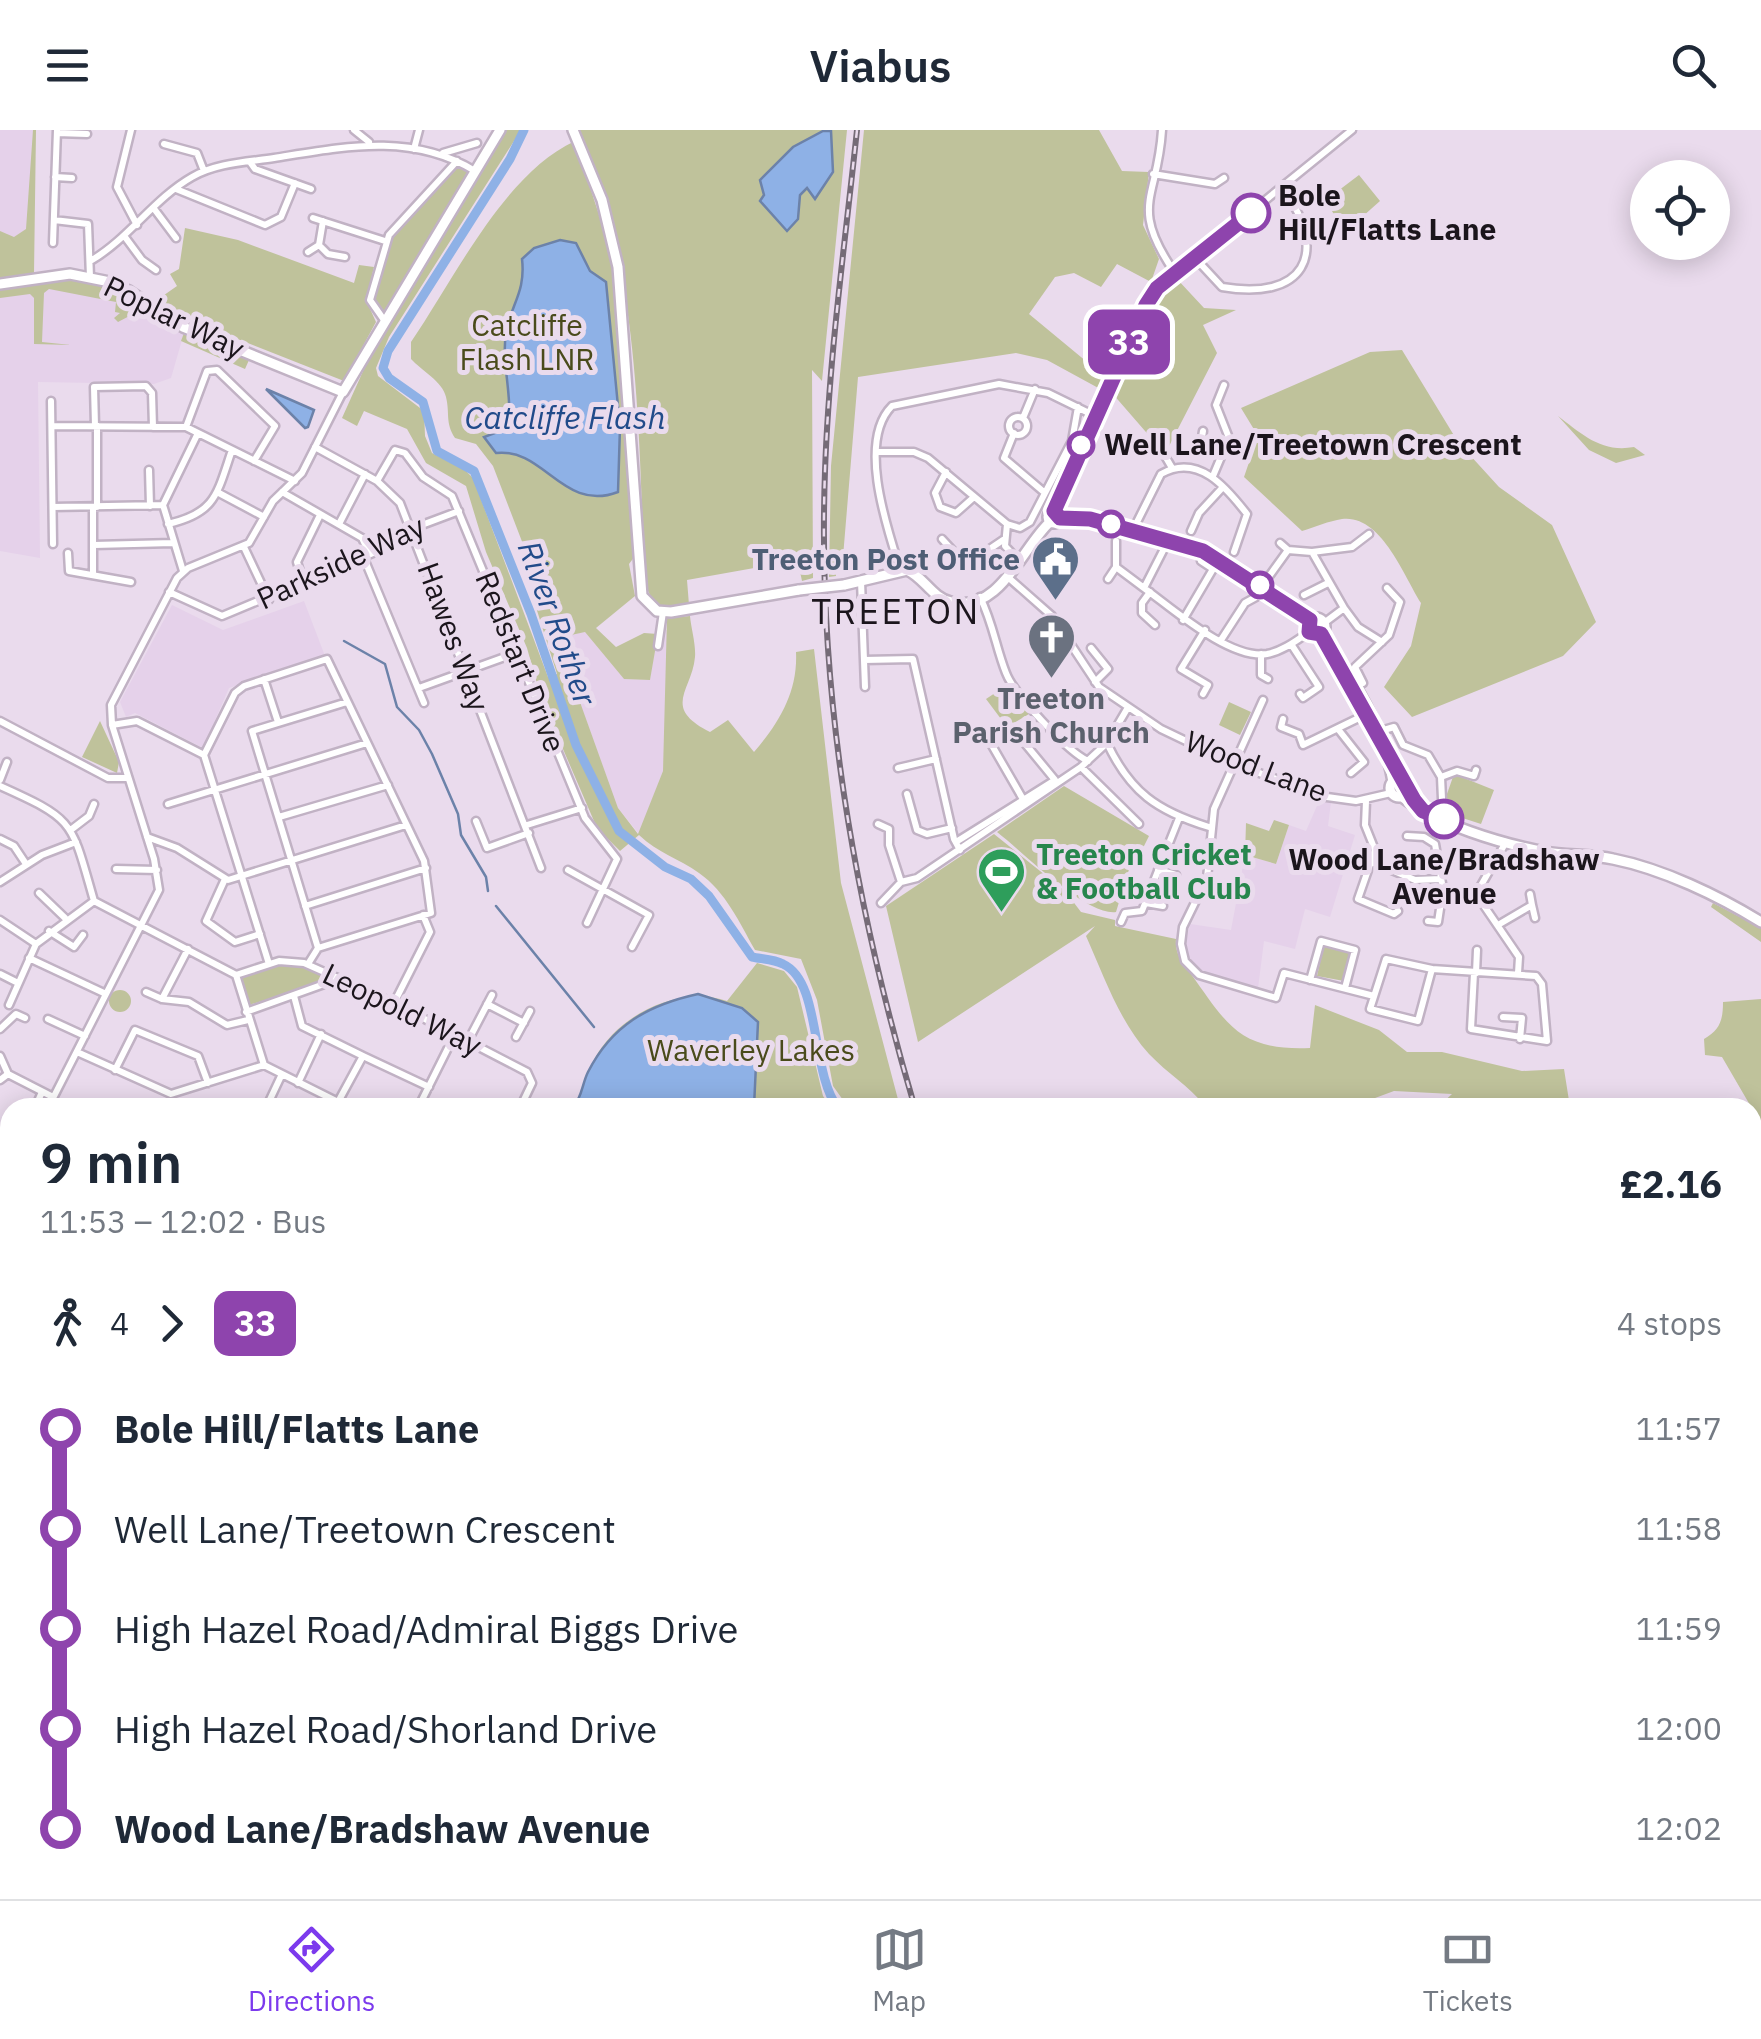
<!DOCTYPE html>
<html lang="en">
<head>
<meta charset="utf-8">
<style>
	:root { --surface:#fff; --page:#f2f2f3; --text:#1f2937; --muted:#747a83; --line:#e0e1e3; --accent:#7c3aed }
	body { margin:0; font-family:"IBM Plex Sans",sans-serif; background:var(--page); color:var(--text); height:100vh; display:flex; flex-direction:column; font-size:38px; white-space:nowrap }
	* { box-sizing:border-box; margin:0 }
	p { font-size:32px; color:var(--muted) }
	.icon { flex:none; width:55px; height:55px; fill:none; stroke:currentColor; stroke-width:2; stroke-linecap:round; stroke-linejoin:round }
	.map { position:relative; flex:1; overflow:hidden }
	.side { position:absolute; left:0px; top:968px; width:1762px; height:802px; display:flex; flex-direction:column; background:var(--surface); border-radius:30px 30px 0 0; box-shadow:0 5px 25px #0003 }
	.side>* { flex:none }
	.badge { padding:0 20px; border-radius:15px; font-size:35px; line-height:65px }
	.controls { position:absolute; left:1630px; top:30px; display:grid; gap:20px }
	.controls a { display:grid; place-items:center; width:100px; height:100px; border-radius:50%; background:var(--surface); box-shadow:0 5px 25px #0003; font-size:50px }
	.map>.badge { position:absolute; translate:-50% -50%; box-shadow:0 0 0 5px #fff }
	.legs { display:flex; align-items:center; gap:15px; height:110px; padding:0 40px; font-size:32px }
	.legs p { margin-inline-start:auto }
	.overview { display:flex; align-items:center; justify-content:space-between; height:170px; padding:0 40px }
	h1 { font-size:55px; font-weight:600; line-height:75px }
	ul { padding:0 40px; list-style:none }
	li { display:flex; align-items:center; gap:35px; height:100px; font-size:38px }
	li i { display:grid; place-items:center; width:15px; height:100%; margin:0 12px; background:currentColor }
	li i::after { content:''; width:25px; height:25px; margin:-12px; border:8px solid; border-radius:50%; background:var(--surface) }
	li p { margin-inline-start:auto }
	li:first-child i { background:linear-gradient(#0000 50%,currentColor 0) }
	li:last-child i { background:linear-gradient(currentColor 50%,#0000 0) }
	header { display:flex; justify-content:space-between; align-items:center; height:130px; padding:0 40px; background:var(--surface); font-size:45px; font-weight:600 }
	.dock { display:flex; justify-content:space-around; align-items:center; height:140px; border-top:2px solid var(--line); background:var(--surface); font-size:28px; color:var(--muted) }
	.dock a { display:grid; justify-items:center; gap:5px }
	.dock .current { color:var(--accent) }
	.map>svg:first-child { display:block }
</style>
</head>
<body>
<header><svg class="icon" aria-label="menu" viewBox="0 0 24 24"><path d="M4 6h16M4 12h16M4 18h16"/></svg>Viabus<svg class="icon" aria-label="search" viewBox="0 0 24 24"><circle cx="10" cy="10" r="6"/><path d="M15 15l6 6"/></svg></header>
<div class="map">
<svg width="1761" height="1769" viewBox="0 0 1761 1769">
	<rect width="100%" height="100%" fill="#eadbed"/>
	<path fill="#e5d1ea" d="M0,0h36l-5,126 -31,7z
		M75,148l40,9 69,46 -13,45 -17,6 -116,-2 2,176 -40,-7v-265z
		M304,471l21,55 -96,32 -26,60 -68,-35 -9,4 -6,-15 52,-97 51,25z
		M658,500h9v102l-4,39 -24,63 -21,-26 -62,-171 29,-5 39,47 26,1z
		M1320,669l11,3 -3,24 27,9 -25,82 -25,-8 -10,40 -31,-8 -6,47 -53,-14 -14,-12 -6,-16 5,-22 41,6 14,-75 31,9 13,-39 17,6z
		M0,1257l10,10 -2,414 -8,-10z
		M145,1760h273l4,9h-260z"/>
	<path fill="#bfc29b" d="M33,0h3l-2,143 -34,5v-47l14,6 12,-8z
		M505,0h16l-132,207 -13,31 2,8 46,35 1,25 7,17 32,16 9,9 75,199 9,-3 -23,-73 12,3 -53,-138 -17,-22 -21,-6c-10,-15 -5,-25 -9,-41 -3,-15 -25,-27 -35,-38v-17c45,-66 93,-168 164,-201l38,117 22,298 -6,8 6,32 -39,32 20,19 28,-14 14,1 -8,46 -26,-1 -39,-47 -28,6 61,170 20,26 25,-63 4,-153 23,-2c1,12 6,28 5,41 -3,34 -34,50 15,75l18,-12 26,32c25,-29 44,-60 42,-100l18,-3 27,234 59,224h-52l-15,-21 -16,-86 -16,-41 -46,-9c-16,-28 -29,-58 -56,-77 -21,-15 -41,-20 -60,-38l-19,16 -23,-23 -56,-130 -14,-50 -41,-96 -20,-66 -40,-23 -19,-34 -43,-18 -7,15 -15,-8 31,-69z
		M579,0h268l-25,251 -10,-11 1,208 -11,3 -4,-19 -15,1 -96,17 2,25 -21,3 -15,-6 -8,-18c-7,-155 -4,-309 -66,-454z
		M864,0h235l23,41 27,1 -6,53 16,34 -8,23 -34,-18 -16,23 -27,-14 -19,4 -26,37 58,48 3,10 17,12 -5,6 -55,-30 -31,-7 -158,24 -15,180 -8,2 1,17 -7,1 2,-111z
		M458,36l9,4v6l-80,133 -7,3 -6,-12 19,-65z
		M1359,45l21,26 -36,32 -18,-33z
		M185,98l53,12 116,43 5,-18 15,2 -8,33 10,22 -32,59 -160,-63 -27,-18 20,-14 -7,-12 9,-5z
		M56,148l59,9 22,14 2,3 -7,-5 5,13 -19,10 -4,-4 6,-5 -5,-1 1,-10 -67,-13 -5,4 -2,49 29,3 -37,-1v-46l-4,-4 -30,4v-10z
		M1177,149l27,29 32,2 -33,15 14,28 -52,101 -53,-61 45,-99z
		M184,203l65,27 -4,9 -64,-28z
		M1402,220l56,92 41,45 53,38 44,97 -33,34 -151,61 -28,-30 27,-41 10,-43c-17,-27 -40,-89 -79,-84 -13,2 -27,8 -40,12l-58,-54 14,-41 -17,-28 129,-56z
		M1558,286c24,18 43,37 76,31l11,8 -29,8 -27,-13z
		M1010,553l24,28 -27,16 -21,-28z
		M1229,572l22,10 -11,23 -21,-10z
		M100,591l19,41 -2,11 -35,-16z
		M1454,644l40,16 -13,34 -40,-13z
		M1064,656l85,50 -9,18 -6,-1 -18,59c-30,4 -92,-59 -119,-80z
		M1274,690l15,5 -13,39 -31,-9 1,-32 23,8z
		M994,704l71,57 16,21 34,8v6l61,13c-1,16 6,23 15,35 36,50 48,77 119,74l5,-43 64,25 28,22h35l80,19 42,-2 6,38h-132l14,-13 -58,-3 -46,17 -142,-1c-18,-22 -38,-33 -57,-53 -30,-33 -45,-78 -63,-118l9,-10 -177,116 -32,-136z
		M1713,773l48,25v14l-50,-35z
		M1324,815l27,6 -7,30 -27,-5z
		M290,832l34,12 2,7 -77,24 -10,-29z
		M757,833l27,8 13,16 26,109 8,11 -258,1c11,-12 14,-35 22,-50 24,-44 84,-73 132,-57z
		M109 871a11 11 0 1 1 22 0a11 11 0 1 1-22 0Z
		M1761,869v125l-39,-67 -17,-2 -1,-16c16,-9 19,-19 19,-37z
		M1761,1033v72l-9,-8 1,-63z
		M10,1089v140l-10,-10v-125z
		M1753,1349l8,7v307h-9z
		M75,1760h70l17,9h-67z
		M430,1760h760l5,9h-754l-3,-7z
		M1216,1760h261l1,9h-257z"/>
	<path fill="#8eb1e6" stroke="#6c82a9" stroke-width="2.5" d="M823,1h8l2,41 -18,27 -8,-11 -7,7 -2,24 -11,12 -27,-30 4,-6 -4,-15 33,-33z
		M560,110l16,3 14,28 16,11 14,145 -2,65c-55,21 -74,-45 -122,-39l-12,-16 24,-9c5,-33 -7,-65 -2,-94 4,-29 20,-41 16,-75l12,-11z
		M266,259l48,21 -6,17 -3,1z
		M698,864l44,14 16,14 -4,85h-181c9,-9 9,-23 15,-35 24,-47 60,-67 110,-78z"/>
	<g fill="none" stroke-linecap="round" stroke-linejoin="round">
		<path stroke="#6c82a9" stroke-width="2.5" d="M344,511l41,23 12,43 22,23 13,24 26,60 3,21 25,42 2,14
			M496,776l98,121
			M0,1035h2
			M1752,1088l9,7"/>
		<path stroke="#8eb1e6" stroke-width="9" d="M524,0l-14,29 -122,192 -5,17 6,10 34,24 14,49 37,20 57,143 45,131 43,86 46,36 26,12 18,17 43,61c9,2 22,2 31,7 39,18 27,108 55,144
			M1025,1769l8,-9"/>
		<defs>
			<path id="minor" d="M131,0l-14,57 20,38
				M354,0l15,12
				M1162,0c-4,69 -34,75 13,143
				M57,3l30,1
				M164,14l33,9 7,18
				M414,19l5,-19
				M443,23l34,-10
				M250,32l5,7 56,20
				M1153,44l62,10 9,-6
				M55,47l17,1
				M176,59l89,36 16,-8 14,-34
				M155,80l21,28
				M313,88l72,23
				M54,90l34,4 2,53
				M323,91l-4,24 9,9 17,3
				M125,107l17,23 14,10
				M53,113l4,-113
				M308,122l11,-7
				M1195,128l27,29c81,14 109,-32 61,-99
				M92,130c37,-22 63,-62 100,-83 24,-14 55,-15 82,-19 69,-11 137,-26 201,13
				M384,190l-14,-20 19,-65 68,-74
				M51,271l2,143
				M1009 296a9 9 0 1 1 18 0a9 9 0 1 1-18 0Z
				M1023,288l12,-29
				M53,296l133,1 109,54
				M95,296l-1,-39 52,-1 6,7 1,34
				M97,296v81
				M186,297l21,-56 10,-1 58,56 -21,35
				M1203,301l-2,12 22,10
				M1014,303l-10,25 41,35
				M315,317l62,34 23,22 141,365
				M878,322h36l14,6 79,66 13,4 10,-6 42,-81 6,-34
				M1165,326l7,12
				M149,340l1,36
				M946,342l-11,21 5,14 16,6 18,-16
				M1213,346l16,-38 -13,-33 8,-20
				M377,351l18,-31 10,3 18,24 29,19 133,322 32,41 -30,64
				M217,362l47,25
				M282,362l80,46 7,15
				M163,375l35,-72
				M53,377l110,-2 20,66
				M1053,381l104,-223 195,-158
				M168,394c48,-11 49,-30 64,-74
				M339,394l26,-50
				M1007,394l-2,22 14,15
				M1133,400l28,-56c37,-21 65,13 86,40l-13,38
				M1191,401l8,-18 24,-26
				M942,409l24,26 37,-25
				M1116,411v26l28,21
				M1168,411l-24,47c29,21 86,72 123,66 16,-3 30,-14 42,-22
				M1280,413l8,7 24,2 32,56
				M94,415l79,-2
				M244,417l25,53
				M1312,422l40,-5 17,-13
				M68,423l1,18 62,11
				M363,426l61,147
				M900,439c-13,-41 -43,-128 -8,-163l107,-22 49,9 47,23
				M93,445v-68
				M1270,445l18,-25
				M1010,449l42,37 47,71 62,42 73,35 93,33 29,4 35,-8
				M1108,449l8,-12
				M861,451l4,106
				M304,454l-7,-22 23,-47
				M169,462l53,24 187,-78 10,-12 40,-15
				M1150,462l-8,11v10l13,12
				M1304,465l24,-12
				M980,467c13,26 16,51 26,76 8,21 62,79 82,88
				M1183,490l30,-51 -12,-8
				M1324,493l20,-15 14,19 24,15
				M1221,510l24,-37 11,-6
				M1291,514l28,43 -16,11 -3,-4
				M658,516l5,-34
				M1091,518l17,21 -13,13
				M1261,524v21l7,4
				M864,530l49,-1 41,180 6,11
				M264,549l14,43
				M1363,553l-8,-16 34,-32 11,-33 -13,-14
				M419,558l97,-35
				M1203,564l5,-9 -27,-16 24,-39
				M1263,570l-49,109 -7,69 -24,49 -2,17 4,17 14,14 77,23 8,-25 90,23
				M1283,589l-2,8 18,7 4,11 64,-31
				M0,591l108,57h20
				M112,595l25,-4 67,34 65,209
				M1338,599l26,33 -13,11
				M1377,602l17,-5 9,18 25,10 13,22 16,-6 17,5 2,-6
				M990,612l34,59
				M1107,613c23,49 50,68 102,84
				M204,625l31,-62 9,-7 83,-27 97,202 7,52 -113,35
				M1081,637l58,57
				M898,638l38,-9
				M1441,647l1,22
				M0,650l7,-18
				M0,656c76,34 71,35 94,115l142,74 28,90
				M907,664l10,36 10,4 25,-6
				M1366,671l-1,24 10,25 -17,49 36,15 4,-3
				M168,674l199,-61
				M279,687l109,-32
				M476,691l11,27 42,-15
				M878,694l11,5v16l12,37
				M527,695l55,-17
				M72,699l17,-13 5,-12
				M1407,706l17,1 11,7 8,45 -5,33 -10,-1
				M147,707l30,11 51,32 178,-55
				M0,709l14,7 12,18
				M956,712l99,-62 -42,-51
				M1506,712l-30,52 43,63 -1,16
				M1373,732l42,18 26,-1
				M116,739l41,1
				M568,740l81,45 -17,32
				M1158,740l18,5
				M225,749l-19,42 29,21 25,-8
				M0,752l42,-27 34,-13
				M39,763l26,25
				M1530,764l2,11
				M881,773l20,-21 16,-4 164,-111 26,-24 20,-34
				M1146,773l17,3
				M305,776l121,-38
				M0,790l36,24
				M1121,792l4,-9 17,-2 37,-93
				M1498,795l34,-20 3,13
				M49,801l25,16 9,-12
				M188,819l-26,50 27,3 38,23 21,-5
				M29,828l77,36
				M1386,829l46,10 -14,52 -48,-12z
				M308,834l10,-16 -66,-217 95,-29
				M1432,839l104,7 6,8 5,57 -76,-12 3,-56
				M1476,843l1,-23
				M0,844l18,9
				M236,845l43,-14 25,2 90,40 133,69 5,11 -12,25
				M1310,850l11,-39 34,9 -10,38
				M146,862l16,7
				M394,873l36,-71 -7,-17
				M487,874l37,19
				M9,875l27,-61 58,-43
				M246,882l92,-33
				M1503,887l19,1 -2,21
				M48,889l37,17
				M0,899l16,-15 9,4
				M516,907l14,-26
				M468,911l24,-46
				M77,922l94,42 93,-29
				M0,926l8,18 45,23
				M363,926l66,31
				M264,935l74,37 25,-46 -61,-30 -8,-30
				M115,940l20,-40 63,26 10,27
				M0,950l8,-6
				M298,953l23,-49
				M35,978l7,-16
				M48,978l111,-218 -5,-31 -42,-134 -1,-20 66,-127 11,-10 61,-25 24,-42 29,-28 41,-81
				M266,978l16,-34
				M418,978l37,-74
				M0,1024l10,-6
				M0,1334l10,-4
				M0,1590l10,3
				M1752,1740l9,-4
				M319,1760l6,9
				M1509,1769l17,-9
				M1689,1769l19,-9"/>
			<path id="major" d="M573,0l29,70 16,67 24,329 15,15 14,1 128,-22
				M0,154l70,-10 35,7 24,10 54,36 160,65 157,-262
				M1048 387a6 6 0 1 1 12 0a6 6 0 1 1-12 0Z
				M1060,388l29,1 114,32 107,70
				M844,455l63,-15c17,7 25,28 44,32 48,13 72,-56 99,-80
				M1307 497a9 9 0 1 1 18 0a9 9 0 1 1-18 0Z
				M1321,504c30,41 64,97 72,148
				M1390 658a9 9 0 1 1 18 0a9 9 0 1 1-18 0Z
				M1402,667c37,28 97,46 143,55 22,4 46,2 68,7 50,10 106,37 148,63
				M0,1050l10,4
				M0,1089l10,-4
				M0,1714l10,9
				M49,1760l5,9
				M65,1760l20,9"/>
		</defs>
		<use href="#minor" stroke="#c1b2c4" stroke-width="11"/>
		<use href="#major" stroke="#c1b2c4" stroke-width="14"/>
		<use href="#minor" stroke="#fff" stroke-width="6"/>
		<use href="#major" stroke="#fff" stroke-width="9"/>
		<defs>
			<path id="rail" d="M857,0c-12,113 -28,227 -32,341 -8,218 28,428 90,637
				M0,1229l10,10
				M430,1760l4,9
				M1208,1760l5,9"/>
		</defs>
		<use href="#rail" stroke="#756b77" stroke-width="6"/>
		<use href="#rail" stroke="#eadbed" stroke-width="2.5" stroke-dasharray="8" stroke-linecap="butt"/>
		<defs>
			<path id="major-bridge" d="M799,460l45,-5"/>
		</defs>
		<use href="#major-bridge" stroke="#c1b2c4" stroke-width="14" stroke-linecap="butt"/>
		<use href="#major-bridge" stroke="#fff" stroke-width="9"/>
	</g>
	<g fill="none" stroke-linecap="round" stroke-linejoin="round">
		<defs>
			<path id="line-1" d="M1251,83l-94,75 -11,17 -92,206 6,7 30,1 113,32 107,69 -1,12 12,2 93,166 9,11 21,8"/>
		</defs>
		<use href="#line-1" stroke="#fff" stroke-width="22"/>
		<use href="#line-1" stroke="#8e44ad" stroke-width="15"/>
	</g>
	<defs>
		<symbol id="civic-pin" viewBox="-11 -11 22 30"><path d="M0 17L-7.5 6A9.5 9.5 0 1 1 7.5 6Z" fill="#5c6f8a" stroke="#eadbed"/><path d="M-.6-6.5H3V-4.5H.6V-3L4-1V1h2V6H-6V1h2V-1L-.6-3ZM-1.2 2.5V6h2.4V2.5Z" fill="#fff"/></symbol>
		<symbol id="church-pin" viewBox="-11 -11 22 30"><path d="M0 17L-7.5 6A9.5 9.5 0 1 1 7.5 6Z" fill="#6b7280" stroke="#eadbed"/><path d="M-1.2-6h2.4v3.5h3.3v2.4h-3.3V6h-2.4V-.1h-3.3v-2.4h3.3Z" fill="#fff"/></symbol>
		<symbol id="stadium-pin" viewBox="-11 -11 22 30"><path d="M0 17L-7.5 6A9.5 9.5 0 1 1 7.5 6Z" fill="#2e9e5b" stroke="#eadbed"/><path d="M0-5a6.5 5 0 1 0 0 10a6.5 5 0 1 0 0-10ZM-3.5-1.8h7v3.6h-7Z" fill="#fff"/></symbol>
	</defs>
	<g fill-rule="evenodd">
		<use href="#civic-pin" x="1028" y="402" width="55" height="75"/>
		<use href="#church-pin" x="1024" y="480" width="55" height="75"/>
		<use href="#stadium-pin" x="974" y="714" width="55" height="75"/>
	</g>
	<g fill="#fff" stroke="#8e44ad" stroke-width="5">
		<circle cx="1251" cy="83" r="18"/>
		<circle cx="1081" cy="315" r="12"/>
		<circle cx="1111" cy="394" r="12"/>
		<circle cx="1260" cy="455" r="12"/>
		<circle cx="1444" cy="689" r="18"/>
	</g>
	<g text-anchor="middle" stroke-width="10" stroke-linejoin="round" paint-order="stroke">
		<g font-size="30" font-weight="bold" fill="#1b151c" stroke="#eadbed" text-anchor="start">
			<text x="1278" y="76">Bole<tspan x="1278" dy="34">Hill/Flatts Lane</tspan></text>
			<text x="1104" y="325">Well Lane/Treetown Crescent</text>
			<text x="1444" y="740" text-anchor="middle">Wood Lane/Bradshaw<tspan x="1444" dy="34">Avenue</tspan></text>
		</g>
		<g font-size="30" fill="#1b151c" stroke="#eadbed">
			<text transform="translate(174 188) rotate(26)" y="10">Poplar Way</text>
			<text transform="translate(341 433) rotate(-25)" y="10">Parkside Way</text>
			<text transform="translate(453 507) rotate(70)" y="10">Hawes Way</text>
			<text transform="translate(520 532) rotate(68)" y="10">Redstart Drive</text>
			<text transform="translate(1256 637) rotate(21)" y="10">Wood Lane</text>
			<text transform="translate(402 880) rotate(26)" y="10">Leopold Way</text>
		</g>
		<g font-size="30" fill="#4a4b1b" stroke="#eadbed">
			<text x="527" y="206">Catcliffe<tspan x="527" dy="34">Flash LNR</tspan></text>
			<text x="751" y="931">Waverley Lakes</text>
		</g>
		<g font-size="30" font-weight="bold" fill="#4e5e75" stroke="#eadbed" text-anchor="end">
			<text x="1020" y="440">Treeton Post Office</text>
		</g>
		<g font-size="30" font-weight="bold" fill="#5b616d" stroke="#eadbed">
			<text x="1051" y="579">Treeton<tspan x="1051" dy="34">Parish Church</tspan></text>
		</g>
		<g font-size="30" font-weight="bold" fill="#27864d" stroke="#eadbed" text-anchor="start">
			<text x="1036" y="735">Treeton Cricket<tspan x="1036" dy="34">&amp; Football Club</tspan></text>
		</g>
		<g font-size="32" font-style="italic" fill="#214b8a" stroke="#eadbed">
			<text x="565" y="299">Catcliffe Flash</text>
			<text transform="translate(557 493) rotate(70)" y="11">River Rother</text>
		</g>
		<g font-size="35" letter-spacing="2.5" fill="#1b151c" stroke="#eadbed">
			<text x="896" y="494">TREETON</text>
		</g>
	</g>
</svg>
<div class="controls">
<a><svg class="icon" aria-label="locate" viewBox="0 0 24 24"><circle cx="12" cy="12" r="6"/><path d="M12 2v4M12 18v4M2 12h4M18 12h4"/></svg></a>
</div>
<b class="badge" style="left:1129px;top:212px;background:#8e44ad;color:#fff">33</b>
<section class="side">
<div class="overview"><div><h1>9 min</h1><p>11:53 – 12:02 · Bus</p></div><b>£2.16</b></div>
<div class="legs"><svg class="icon" aria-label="walk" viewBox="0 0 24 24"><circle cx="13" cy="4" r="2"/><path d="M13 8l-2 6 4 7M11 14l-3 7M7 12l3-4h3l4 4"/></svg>4<svg class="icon" aria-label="forward" viewBox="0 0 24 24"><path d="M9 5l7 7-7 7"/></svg><b class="badge" style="background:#8e44ad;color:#fff">33</b><p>4 stops</p></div>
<ul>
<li><i style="color:#8e44ad"></i><b>Bole Hill/Flatts Lane</b><p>11:57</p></li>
<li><i style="color:#8e44ad"></i><span>Well Lane/Treetown Crescent</span><p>11:58</p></li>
<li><i style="color:#8e44ad"></i><span>High Hazel Road/Admiral Biggs Drive</span><p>11:59</p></li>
<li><i style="color:#8e44ad"></i><span>High Hazel Road/Shorland Drive</span><p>12:00</p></li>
<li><i style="color:#8e44ad"></i><b>Wood Lane/Bradshaw Avenue</b><p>12:02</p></li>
</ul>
</section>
</div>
<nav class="dock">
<a class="current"><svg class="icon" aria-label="directions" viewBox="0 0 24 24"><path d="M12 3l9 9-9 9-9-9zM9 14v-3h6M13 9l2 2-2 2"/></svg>Directions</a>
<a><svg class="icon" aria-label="map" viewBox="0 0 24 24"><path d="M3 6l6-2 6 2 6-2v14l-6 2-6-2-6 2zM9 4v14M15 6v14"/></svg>Map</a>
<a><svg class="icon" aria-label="tickets" viewBox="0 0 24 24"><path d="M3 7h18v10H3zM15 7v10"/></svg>Tickets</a>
</nav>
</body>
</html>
